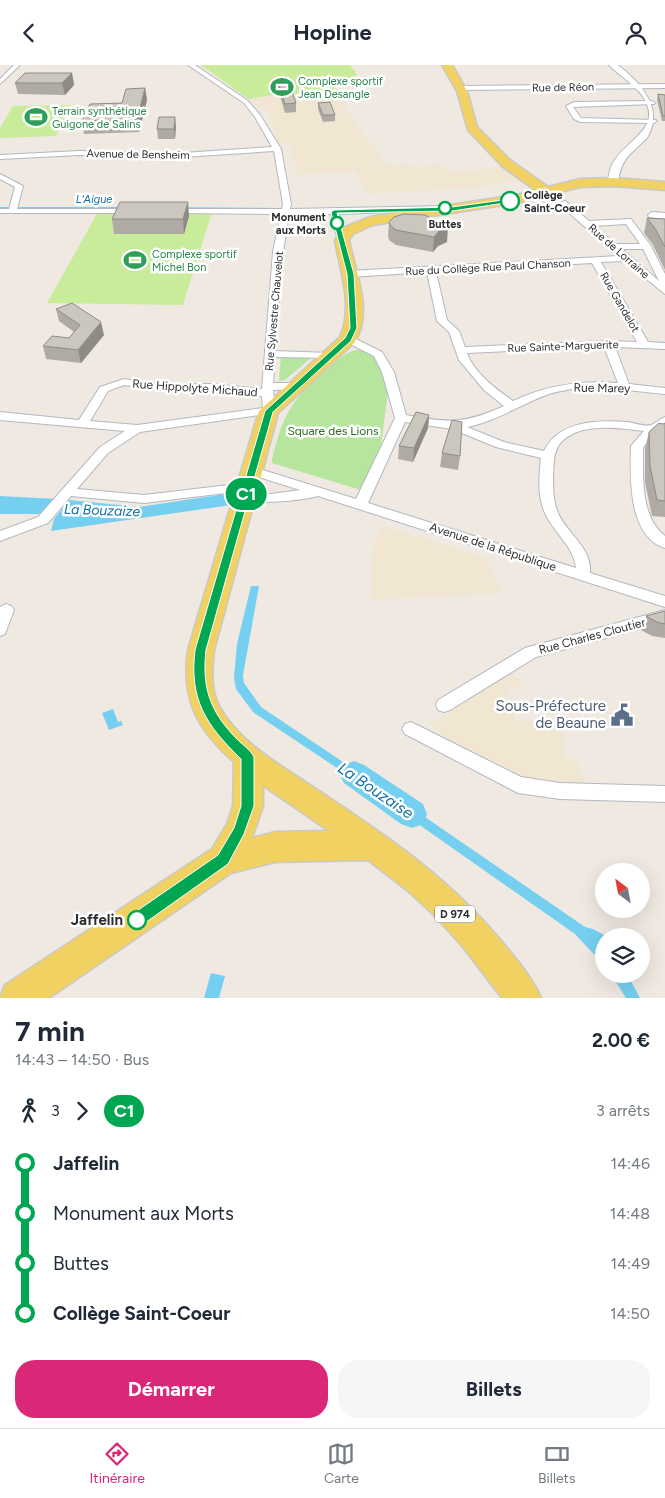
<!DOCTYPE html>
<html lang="fr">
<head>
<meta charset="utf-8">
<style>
	:root { --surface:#fff; --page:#f6f6f7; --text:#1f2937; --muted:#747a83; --line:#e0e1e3; --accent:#db2777 }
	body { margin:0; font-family:Figtree,sans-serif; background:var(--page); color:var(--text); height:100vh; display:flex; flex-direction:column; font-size:19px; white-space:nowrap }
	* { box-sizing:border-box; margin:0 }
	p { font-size:16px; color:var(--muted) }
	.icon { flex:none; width:28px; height:28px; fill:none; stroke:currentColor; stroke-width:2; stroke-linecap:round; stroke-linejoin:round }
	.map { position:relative; height:933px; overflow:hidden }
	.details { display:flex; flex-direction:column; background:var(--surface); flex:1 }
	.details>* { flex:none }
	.badge { padding:0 10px; border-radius:16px; font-size:18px; line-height:32px }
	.needle { width:32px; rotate:328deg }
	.buttons { position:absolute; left:595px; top:798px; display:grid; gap:10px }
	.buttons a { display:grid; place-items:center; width:55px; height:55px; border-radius:50%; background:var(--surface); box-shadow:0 5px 20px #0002; font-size:25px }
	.map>.badge { position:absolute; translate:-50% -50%; box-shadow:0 0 0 2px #fff }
	.legs { display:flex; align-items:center; gap:8px; height:55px; padding:0 15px; font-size:16px }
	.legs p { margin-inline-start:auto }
	.summary { display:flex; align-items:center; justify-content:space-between; height:85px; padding:0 15px }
	h1 { font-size:28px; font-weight:700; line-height:38px }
	.button { display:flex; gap:10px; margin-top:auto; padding:10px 15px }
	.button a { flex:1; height:58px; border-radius:20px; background:var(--accent); color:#fff; font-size:20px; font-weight:700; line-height:58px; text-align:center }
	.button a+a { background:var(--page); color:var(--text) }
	ul { padding:0 15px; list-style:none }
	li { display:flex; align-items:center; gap:18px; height:50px; font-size:19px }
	li i { display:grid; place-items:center; width:8px; height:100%; margin:0 6px; background:currentColor }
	li i::after { content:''; width:12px; height:12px; margin:-6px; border:4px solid; border-radius:50%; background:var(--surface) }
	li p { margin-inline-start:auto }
	li:first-child i { background:linear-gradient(#0000 50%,currentColor 0) }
	li:last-child i { background:linear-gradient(currentColor 50%,#0000 0) }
	header { display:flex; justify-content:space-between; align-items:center; height:65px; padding:0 15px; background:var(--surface); font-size:22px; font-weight:700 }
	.tab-bar { display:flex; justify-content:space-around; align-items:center; height:70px; border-top:1px solid var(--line); background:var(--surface); font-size:14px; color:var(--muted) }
	.tab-bar a { display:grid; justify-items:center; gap:2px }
	.tab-bar .selected { color:var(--accent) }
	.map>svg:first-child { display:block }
</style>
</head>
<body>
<header><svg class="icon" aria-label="back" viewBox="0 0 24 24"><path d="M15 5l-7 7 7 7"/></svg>Hopline<svg class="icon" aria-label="person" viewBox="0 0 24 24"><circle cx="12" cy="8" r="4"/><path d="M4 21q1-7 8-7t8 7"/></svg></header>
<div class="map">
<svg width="665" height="933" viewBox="0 0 665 933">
	<rect width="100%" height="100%" fill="#efe9e1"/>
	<path fill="#f0e6d1" d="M337,27l18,32 26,31 -4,1 5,8 8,-1 2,3 19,-1 3,3 25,-3 2,3h7l5,5 48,-6 17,12 -18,3 2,2 -49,5 -85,5 -12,-23 -58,4 -8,-32h-13l-8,-30 -21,-14 26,-4z
		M381,460l104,33 16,35 -130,7 2,-51z
		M509,607l13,9 -6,9 -3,-1 -7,7 -3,7 12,10v7l46,4 4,34 12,1 6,27 -59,-6 -47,-21 -31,-20 -15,-15z"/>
	<path fill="#b6e59e" d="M362,285l14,9 13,25 -9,69 -19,37 -89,-27c0,-7 3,-15 5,-22 9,-34 29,-58 58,-79 8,-6 15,-13 27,-12z
		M281,290l31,2 -27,23 -6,1z"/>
	<path fill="#c9ec9a" d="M201,0h149l9,13 -28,3 6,11 -63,3 -26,4z
		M71,40l-15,31 -56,2v-10l13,-22z
		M98,147h114l-29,93 -136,-2z"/>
	<path fill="#75cff0" d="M0,142h278l-278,2z
		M226,429h9l-4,11 -180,26 3,-12 15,-19 70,7z
		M0,431l58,3 -13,15h-45z
		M251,521h8l-16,89 1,8 17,24 121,81 -6,6 -123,-82 -17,-23 -2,-11 3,-34z
		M113,644l5,13 3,-1 2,4 -14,5 -7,-17z
		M390,728l195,134 8,2 13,7h-2v29l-29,-31 -191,-134z
		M211,908l14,3 -6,22h-15z
		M611,909h16l13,24h-14z"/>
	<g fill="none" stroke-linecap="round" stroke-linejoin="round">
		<path fill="#75cff0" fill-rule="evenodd" d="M354,696l10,4 59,39 4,10 -4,10 -11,4 -11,-4 -57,-41 -5,-9 5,-9z"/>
		<defs>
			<path id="minor" d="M14,0h6l-20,19v-5z
				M188,0h7l53,36 12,14 21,34 10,55 -1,5 157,-3 4,2 -4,2 -108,4 7,26 -4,3 -4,-3 -7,-26h-42l-6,38 -8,99 55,2 5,3 -1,2 -59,-1 -2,26h22l6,3 -6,3 -22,1 2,21 -2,2 -133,19 -32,21 -31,36 67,6 85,-10 5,1 2,3 -2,3 -90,11 -73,-7 -23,27 -48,18v-10l38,-14 62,-70 25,-16 -125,-11v-8l79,8 21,-33 24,-8 39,5h49l50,5 11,-137 8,-38 -110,-1 -4,-2 4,-2h111l1,-5 -9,-53 -91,6 -104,-2 -79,4v-4l79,-4 104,2 89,-6 -17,-30 -11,-14zM124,320l39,5h49l50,6 1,12 -126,17 -47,-4 18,-30z
				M665,19v4l-204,2 -3,-2 3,-2z
				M652,36l3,2 -1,1 -81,3 8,11 75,2 1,1 -3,2 -74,-1 -6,-3 -8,-13 8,-4z
				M0,109l23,12 -6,23h117l4,2 -4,2h-134v-4h9l6,-22 -15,-8z
				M536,127h6l16,11 7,-2 24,20 42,-2 20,27 14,28v20l-41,-33 -23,1 47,80 17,1v6l-50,-2 14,37 36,4v6c-37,-3 -79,-12 -116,0 -28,10 -52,27 -82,33l37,15 40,9c15,-31 54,-31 84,-29 6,1 17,5 23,3 5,-2 9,-6 14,-8v9l-22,21c0,28 -3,70 22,89v12c-37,-11 -35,-72 -34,-102l13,-15c-24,-3 -67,-10 -85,14 -6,9 -5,19 -6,30 0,12 0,26 5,38 9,21 34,34 32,60l75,23v11l-347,-111c-14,4 -70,11 -79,0l7,-4 25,2 29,-4 -51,-16 -2,-3 6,-4 103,32 39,-81 -13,-46 -8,-16 -30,-15 -1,-2 1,-2h8l30,15 12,20 12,43c43,8 58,9 98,-9l-20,-16 -25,-30 -10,-28 -12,-11 -10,-49 -77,5 -5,-3 5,-3 268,-15 -50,-44 -17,-6 -15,-10zM626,159l14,20h-24l-22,-18zM622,184h21l16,32zM592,198l45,79 -29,-1 -143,6 -6,-16 -12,-11 -11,-48zM604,282l14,36c-38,-3 -71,2 -105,18 -17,-12 -39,-28 -46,-48zM405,357l47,7 44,18 45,11c-2,18 -4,41 5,57 9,19 28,32 30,53l-208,-65z
				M652,147l13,1v6l-16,-2 -1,-2z
				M6,539l5,2 3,4 -9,24 -5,2v-29z
				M665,545v12l-129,35 -86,53 -6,2 -6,-2 -2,-5 2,-5 87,-52z
				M411,657l110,55 39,6 105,3v16l-105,-3 -42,-6 -113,-59 -3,-5 3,-5z"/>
			<path id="tertiary" d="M609,0h9c23,18 47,44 29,73 -16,16 -26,20 -29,44l-5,3 -5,-3c1,-8 2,-16 7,-22 15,-23 50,-33 26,-66 -9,-11 -22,-19 -32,-29z"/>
			<path id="primary" d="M442,0h10l15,26 10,36 33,33 38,27 32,-8 33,-1 52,4v8l-52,-4 -33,1 -63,16 -144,22 -20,9 -4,6c6,31 25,74 5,103l-76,70 -64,237c-2,19 -4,38 5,56 20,37 63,60 97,83 72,48 136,90 191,159 13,16 26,31 34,50h-39l-39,-51 -27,-30 -29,-27 -39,-30 -93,2 -44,11 -182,125h-49l5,-13 207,-136 15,-25 6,-18 1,-44c-37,-33 -53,-62 -46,-112l71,-239 81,-74c14,-31 0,-66 -5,-97l8,-12 27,-11 147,-22 18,-5 -33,-24 -34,-36 -11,-39zM263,720l8,6 58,40 -54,1 -23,6 11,-32z"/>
		</defs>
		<use href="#minor" stroke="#b4b7c1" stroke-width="2"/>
		<use href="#tertiary" stroke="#b4b7c1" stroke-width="2"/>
		<use href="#primary" stroke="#c9c9c9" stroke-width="3"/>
		<use href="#minor" fill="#fff" fill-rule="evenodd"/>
		<use href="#tertiary" fill="#fff" fill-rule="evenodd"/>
		<use href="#primary" fill="#f2d163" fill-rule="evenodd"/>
	</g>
	<path fill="#afaba4" d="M72,8l2,12 -9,10 -47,-1 -3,-11z
		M277,13l19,25v9l-11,1 -8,-27z
		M145,23l2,12 -8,32 -55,2 -2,-13 40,-18z
		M658,29l7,1v26h-3l-5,-21z
		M318,38l17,12v6l-12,1 -5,-13z
		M176,61l-1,13h-17l-1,-10z
		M189,151l-5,18h-70l-2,-15z
		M647,153l18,1v51l-12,-25 -9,-12z
		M389,157l58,20 -9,4 -5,6 -37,-7 -7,-5 -1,-4z
		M56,244l48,26 -23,28 -35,-4 -3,-13 26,-8 5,-6 -15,-11z
		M429,350l-1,13 -15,34 -15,-3 1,-13z
		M665,358v94l-13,-1 -7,-34v-34l4,-16z
		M442,388l18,3 -2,14 -18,-3z
		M665,546v27l-13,-2 -11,-6 5,-14z"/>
	<path fill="#8e8b86" d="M72,8l2,12 -9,10 -3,-12z
		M145,23l2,12 -8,32 -2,-12z
		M175,52l1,9 -1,13 -1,-10z
		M188,137l1,14 -5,18 -1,-15z
		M448,162l-1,15 -9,4 -5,6 1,-15 5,-6z
		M101,257l3,13 -23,28 -3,-13z
		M429,350l-1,13 -15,34 1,-14z"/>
	<path fill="#cbc7bf" stroke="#8e8b86" d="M25,8h47l-10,10h-47z
		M287,12l9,26 -11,1 -8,-26z
		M145,23l-8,32 -55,1 8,-17 32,-1 4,-14z
		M658,29l7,1v21h-2z
		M330,37l5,13h-12l-5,-12z
		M159,52h16l-1,12h-17z
		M120,137h68l-5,17h-71z
		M404,149l21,1 23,12 -9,4 -5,6 -38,-7 -6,-5 -1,-3 5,-5z
		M647,153l18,1v28l-9,-17z
		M72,238l29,19 -23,28 -35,-4 9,-10 17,2 11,-13 -24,-16z
		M416,347l13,3 -15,33 -15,-2z
		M452,355l10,2 -2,34 -18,-3z
		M659,358l4,1 2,-1v78l-8,-1 -7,-34 -1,-34z
		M665,546v13l-8,-2 -11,-6z"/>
	<path fill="#00a651" stroke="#fff" d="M510,134l2,3 -60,9 -115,2 17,61 3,54 -6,13 -78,71 -67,238c-4,36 3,60 29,87 6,7 15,12 19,20v49l-10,28 -16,30 -86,61 -5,2 -6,-2 -2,-5 2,-5 87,-60 16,-27 7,-22v-47c-35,-34 -52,-59 -46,-109l70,-239 80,-73 5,-10 -3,-54 -16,-62 3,-2 118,-3z"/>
	<defs>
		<symbol id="stadium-bare" viewBox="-9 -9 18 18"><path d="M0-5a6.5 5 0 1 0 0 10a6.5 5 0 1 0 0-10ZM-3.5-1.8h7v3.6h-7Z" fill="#2e9e5b" stroke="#fff" stroke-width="2.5" paint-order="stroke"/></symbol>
		<symbol id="civic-bare" viewBox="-9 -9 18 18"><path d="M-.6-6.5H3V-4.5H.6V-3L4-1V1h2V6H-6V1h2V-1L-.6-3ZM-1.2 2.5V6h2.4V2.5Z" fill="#5c6f8a" stroke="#fff" stroke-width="2.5" paint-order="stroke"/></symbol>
	</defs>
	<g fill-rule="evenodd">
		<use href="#stadium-bare" x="266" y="6" width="32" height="32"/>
		<use href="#stadium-bare" x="20" y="36" width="32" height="32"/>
		<use href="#stadium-bare" x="119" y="179" width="32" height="32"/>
		<use href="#civic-bare" x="606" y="634" width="32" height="32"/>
	</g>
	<g fill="#fff" stroke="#00a651" stroke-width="2.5">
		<circle cx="510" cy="136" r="9"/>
		<circle cx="445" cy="143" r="6"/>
		<circle cx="337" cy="158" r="6"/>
		<circle cx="137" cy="855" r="9"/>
	</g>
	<g text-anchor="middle" stroke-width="5" stroke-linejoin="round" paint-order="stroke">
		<g font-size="11" fill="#27864d" stroke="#fff" text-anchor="start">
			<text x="298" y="20">Complexe sportif<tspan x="298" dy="13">Jean Desangle</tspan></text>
			<text x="52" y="50">Terrain synthétique<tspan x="52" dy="13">Guigone de Salins</tspan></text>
			<text x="152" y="193">Complexe sportif<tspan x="152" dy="13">Michel Bon</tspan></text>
		</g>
		<g font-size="11" fill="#2e2e2e" stroke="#fff">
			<text transform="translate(563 22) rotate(-1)" y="4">Rue de Réon</text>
			<text transform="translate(138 89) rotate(1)" y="4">Avenue de Bensheim</text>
			<text transform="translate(619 186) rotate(41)" y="4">Rue de Lorraine</text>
			<text transform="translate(488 202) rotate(-3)" y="4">Rue du Collège Rue Paul Chanson</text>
			<text transform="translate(620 237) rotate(60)" y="4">Rue Gandelot</text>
			<text transform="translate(274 246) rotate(-85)" y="4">Rue Sylvestre Chauvelot</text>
			<text transform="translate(563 281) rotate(-2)" y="4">Rue Sainte-Marguerite</text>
		</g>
		<g font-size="11" font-weight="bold" fill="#2e2e2e" stroke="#fff" text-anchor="start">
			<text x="524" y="134">Collège<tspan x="524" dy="13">Saint-Coeur</tspan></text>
			<text x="326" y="156" text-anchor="end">Monument<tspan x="326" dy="13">aux Morts</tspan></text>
			<text x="445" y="163" text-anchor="middle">Buttes</text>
		</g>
		<g font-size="11" font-style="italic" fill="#0d6fa3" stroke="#fff">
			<text x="94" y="138">L'Aigue</text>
		</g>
		<rect fill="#fff" stroke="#6d6d6d" stroke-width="1" x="435" y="840.5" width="40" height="17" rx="4"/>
		<g font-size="11" font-weight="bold" fill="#2e2e2e">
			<text x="455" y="853">D 974</text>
		</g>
		<g font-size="12" fill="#2e2e2e" stroke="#fff">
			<text transform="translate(195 323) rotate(4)" y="4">Rue Hippolyte Michaud</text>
			<text transform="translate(602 323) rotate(1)" y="4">Rue Marey</text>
			<text transform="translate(493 482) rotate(18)" y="4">Avenue de la République</text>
			<text transform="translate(592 571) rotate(-15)" y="4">Rue Charles Cloutier</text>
		</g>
		<g font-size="12" fill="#2c6e1b" stroke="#fff">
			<text x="333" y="370">Square des Lions</text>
		</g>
		<g font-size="14" font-style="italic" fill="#0d6fa3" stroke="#fff">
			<text transform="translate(102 445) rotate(2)" y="5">La Bouzaize</text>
		</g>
		<g font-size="15" fill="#4e5e75" stroke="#fff" text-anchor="end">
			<text x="606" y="646">Sous-Préfecture<tspan x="606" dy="17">de Beaune</tspan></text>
		</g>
		<g font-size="15" font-weight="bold" fill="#2e2e2e" stroke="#fff" text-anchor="end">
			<text x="123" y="860">Jaffelin</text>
		</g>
		<g font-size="16" font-style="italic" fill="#0d6fa3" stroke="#fff">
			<text transform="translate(376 725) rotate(34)" y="6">La Bouzaise</text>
		</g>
	</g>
</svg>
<div class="buttons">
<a><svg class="needle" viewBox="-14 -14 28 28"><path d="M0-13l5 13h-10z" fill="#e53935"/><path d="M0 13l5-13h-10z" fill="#747a83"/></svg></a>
<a><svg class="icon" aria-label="layers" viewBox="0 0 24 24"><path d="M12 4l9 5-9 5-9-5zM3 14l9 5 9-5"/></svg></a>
</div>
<b class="badge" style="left:246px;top:429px;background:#00a651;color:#fff">C1</b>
</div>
<section class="details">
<div class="summary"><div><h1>7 min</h1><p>14:43 – 14:50 · Bus</p></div><b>2.00 €</b></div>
<div class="legs"><svg class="icon" aria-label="walk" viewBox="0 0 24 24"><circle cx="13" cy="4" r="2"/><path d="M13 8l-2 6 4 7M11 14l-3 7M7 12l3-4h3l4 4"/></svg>3<svg class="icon" aria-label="forward" viewBox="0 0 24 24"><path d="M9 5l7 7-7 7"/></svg><b class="badge" style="background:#00a651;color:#fff">C1</b><p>3 arrêts</p></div>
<ul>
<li><i style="color:#00a651"></i><b>Jaffelin</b><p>14:46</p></li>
<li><i style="color:#00a651"></i><span>Monument aux Morts</span><p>14:48</p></li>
<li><i style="color:#00a651"></i><span>Buttes</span><p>14:49</p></li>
<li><i style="color:#00a651"></i><b>Collège Saint-Coeur</b><p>14:50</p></li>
</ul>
<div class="button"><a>Démarrer</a><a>Billets</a></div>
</section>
<nav class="tab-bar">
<a class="selected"><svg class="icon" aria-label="directions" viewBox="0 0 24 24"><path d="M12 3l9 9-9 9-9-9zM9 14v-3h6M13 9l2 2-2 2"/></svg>Itinéraire</a>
<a><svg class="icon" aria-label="map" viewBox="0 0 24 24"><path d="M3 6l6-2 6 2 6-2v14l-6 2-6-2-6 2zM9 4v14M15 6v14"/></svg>Carte</a>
<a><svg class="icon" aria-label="tickets" viewBox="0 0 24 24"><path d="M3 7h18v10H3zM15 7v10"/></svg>Billets</a>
</nav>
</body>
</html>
